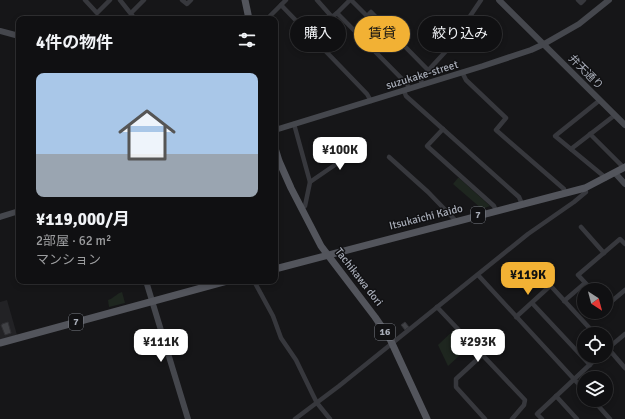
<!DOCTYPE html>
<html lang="ja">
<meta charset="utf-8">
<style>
:root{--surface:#101012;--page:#1e1e20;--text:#f1f3f6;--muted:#9c9d9f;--line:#303032;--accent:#f2b134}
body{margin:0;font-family:Signika,"Noto Sans JP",sans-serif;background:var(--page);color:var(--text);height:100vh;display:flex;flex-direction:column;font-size:15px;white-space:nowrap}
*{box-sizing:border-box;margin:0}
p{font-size:13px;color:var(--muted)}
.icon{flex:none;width:22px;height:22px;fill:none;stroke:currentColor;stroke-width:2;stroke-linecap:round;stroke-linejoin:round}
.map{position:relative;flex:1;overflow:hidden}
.panel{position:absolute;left:16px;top:16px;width:262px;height:268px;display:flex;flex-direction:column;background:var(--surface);border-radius:8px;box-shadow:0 2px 6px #0003,0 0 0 1px var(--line)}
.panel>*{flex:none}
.guide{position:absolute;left:290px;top:16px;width:275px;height:36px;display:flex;gap:8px}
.needle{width:26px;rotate:144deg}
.controls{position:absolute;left:577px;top:283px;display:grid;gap:8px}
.controls a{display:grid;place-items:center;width:36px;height:36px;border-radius:50%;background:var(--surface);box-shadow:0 2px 6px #0003,0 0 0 1px var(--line);font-size:20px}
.price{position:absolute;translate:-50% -34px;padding:0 9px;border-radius:8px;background:#fff;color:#222;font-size:13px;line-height:26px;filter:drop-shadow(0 1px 2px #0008)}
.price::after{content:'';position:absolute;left:50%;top:24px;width:12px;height:9px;margin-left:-6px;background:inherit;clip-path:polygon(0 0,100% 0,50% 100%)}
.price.selected{background:var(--accent);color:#111}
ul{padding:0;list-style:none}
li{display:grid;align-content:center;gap:8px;height:212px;padding:0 20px}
li span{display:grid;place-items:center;height:124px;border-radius:8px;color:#555}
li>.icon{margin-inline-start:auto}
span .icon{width:72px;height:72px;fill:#fffc;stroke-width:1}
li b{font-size:17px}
h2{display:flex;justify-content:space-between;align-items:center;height:48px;padding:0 20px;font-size:17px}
.chip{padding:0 14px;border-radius:18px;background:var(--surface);box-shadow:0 2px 6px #0003,0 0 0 1px var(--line);font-size:14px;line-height:36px}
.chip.selected{background:var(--accent);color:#111}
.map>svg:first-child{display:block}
</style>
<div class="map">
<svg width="625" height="419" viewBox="0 0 625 419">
<rect width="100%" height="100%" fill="#161618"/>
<!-- built -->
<polygon fill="#222225" points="7,300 17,335 0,340 0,302"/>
<!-- green -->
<g fill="#1e261f">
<polygon points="458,178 459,178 490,206 482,209 453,184"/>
<path d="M 122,292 L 125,303 L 109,307 L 108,300 C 114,298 116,294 122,292 Z"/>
<polygon points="455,329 470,346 448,366 438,345"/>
</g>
<!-- building -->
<g fill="#404145" stroke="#303034">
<polygon points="8,322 11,333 5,335 1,325 2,325 2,324"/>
<polygon points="405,322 409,327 405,330 401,325"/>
</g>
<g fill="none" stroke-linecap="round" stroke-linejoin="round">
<!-- street -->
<g stroke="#37383d" stroke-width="4.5">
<polyline points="85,0 97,13 110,0"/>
<polyline points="120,0 135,19"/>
<polyline points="182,0 187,4 191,0"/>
<polyline points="317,0 332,17 337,13 407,84 409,89"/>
<polyline points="351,0 367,16 371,12 428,70"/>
<polyline points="578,0 581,3 584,0"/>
<polyline points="281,5 367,94 371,101"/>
<polyline points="131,13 144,0"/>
<polyline points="337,13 350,0"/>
<polyline points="267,19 286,0"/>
<polyline points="462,72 466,80 506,118 496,130 564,189 565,193"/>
<polyline points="422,84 421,81 423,76 447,50 481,0"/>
<polyline points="404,91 406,96 519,197 522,204"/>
<polyline points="600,100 555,136 606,178"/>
<polyline points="294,124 310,182 305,206 301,209"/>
<polyline points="443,129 427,146 494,206 496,211"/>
<polyline points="590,134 624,168"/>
<polyline points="571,149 615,115"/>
<polyline points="389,157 428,192 456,221"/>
<polyline points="310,182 361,147"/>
<polyline points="581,227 604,253"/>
<polyline points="537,271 595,334"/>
<polyline points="478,275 584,390"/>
<polyline points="254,281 273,316 281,338 296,360 312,393 317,403 330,419"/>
<polyline points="592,290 578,275 620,239 625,244"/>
<polyline points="564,301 585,283"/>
<polyline points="532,303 590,365"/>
<polyline points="606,306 625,290"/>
<polyline points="437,307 525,400 524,405 512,419"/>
<polyline points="516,317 550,286"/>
<polyline points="606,346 625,368"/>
<polyline points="607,349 625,334"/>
<polyline points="482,355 456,379 456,387 485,419"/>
<polyline points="556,396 577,419"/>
<polyline points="593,400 610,419"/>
<polyline points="295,419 339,386 528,234 574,202 586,192 585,188"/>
<polyline points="542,419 537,414 599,356"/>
</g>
<!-- secondary -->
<g stroke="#45474d" stroke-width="6">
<polyline points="499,0 625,125"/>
<polyline points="0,31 19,36"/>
<polyline points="275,130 483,66 531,50 544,44 579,24 609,0"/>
<polyline points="615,173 625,184"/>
<polyline points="0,217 19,211"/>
<polyline points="146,281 188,419"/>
</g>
<!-- primary -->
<g stroke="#53555c" stroke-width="7">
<polyline points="245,0 249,19"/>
<polyline points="275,148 279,161 291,188 321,246 375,317 390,339 427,419"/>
<polyline points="275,269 585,188 625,167"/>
<polyline points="0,343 227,281"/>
</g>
</g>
<g text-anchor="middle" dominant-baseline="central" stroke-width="3" stroke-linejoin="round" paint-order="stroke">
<!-- shield labels -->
<g fill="#111113" stroke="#7b7e86" stroke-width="1">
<rect x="471" y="207" width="14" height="16" rx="3"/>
<rect x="69" y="314" width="14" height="16" rx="3"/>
<rect x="375" y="324" width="20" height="16" rx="3"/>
</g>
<g font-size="10" font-weight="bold" fill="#a8adb8">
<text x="478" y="215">7</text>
<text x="76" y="322">7</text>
<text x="385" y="332">16</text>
</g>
<!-- street labels -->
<g font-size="11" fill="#a8adb8" stroke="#111113">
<text transform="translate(586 72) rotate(45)">弁天通り</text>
<text transform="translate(422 75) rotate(-17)">suzukake-street</text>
<text transform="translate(426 217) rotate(-14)">Itsukaichi Kaido</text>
<text transform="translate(359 277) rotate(52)">Tachikawa dori</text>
</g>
</g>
</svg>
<div class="controls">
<a><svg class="needle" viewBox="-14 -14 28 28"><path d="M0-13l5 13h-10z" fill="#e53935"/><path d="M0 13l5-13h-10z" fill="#9c9d9f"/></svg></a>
<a><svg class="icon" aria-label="locate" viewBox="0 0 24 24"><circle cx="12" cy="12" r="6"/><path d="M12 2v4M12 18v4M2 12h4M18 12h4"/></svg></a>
<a><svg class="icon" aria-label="layers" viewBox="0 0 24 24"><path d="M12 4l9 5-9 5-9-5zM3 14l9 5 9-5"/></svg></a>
</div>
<b class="price" style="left:340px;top:171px">¥100K</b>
<b class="price selected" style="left:528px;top:296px">¥119K</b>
<b class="price" style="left:161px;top:363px">¥111K</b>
<b class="price" style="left:478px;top:363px">¥293K</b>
<div class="guide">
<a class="chip">購入</a>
<a class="chip selected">賃貸</a>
<a class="chip">絞り込み</a>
</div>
<section class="panel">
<h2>4件の物件<svg class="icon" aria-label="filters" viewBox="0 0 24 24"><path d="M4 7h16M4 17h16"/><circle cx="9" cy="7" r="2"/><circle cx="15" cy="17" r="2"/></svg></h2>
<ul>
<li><span style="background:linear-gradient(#a9c7e8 65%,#9aa5b1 0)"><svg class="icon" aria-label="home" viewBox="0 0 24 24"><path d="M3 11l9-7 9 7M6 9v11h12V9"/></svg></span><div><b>¥119,000/月</b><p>2部屋 · 62 m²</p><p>マンション</p></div></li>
</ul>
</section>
</div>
